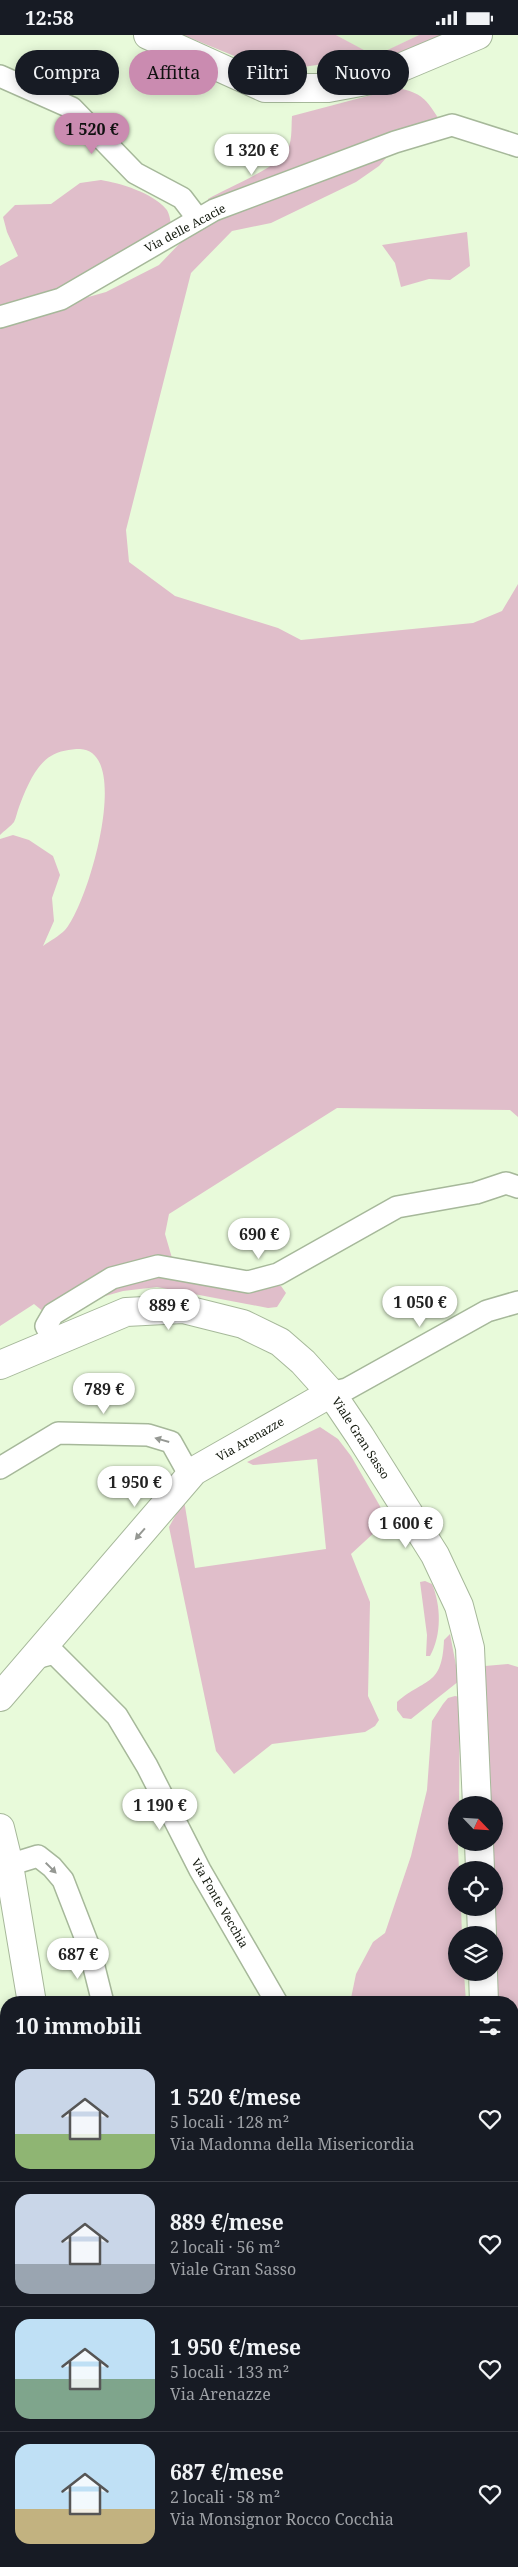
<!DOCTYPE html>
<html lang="it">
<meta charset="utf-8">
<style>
:root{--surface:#171b24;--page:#20242c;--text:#f1f3f6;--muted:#9ea1a6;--line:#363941;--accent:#ca8bb0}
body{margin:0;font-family:"Noto Serif",serif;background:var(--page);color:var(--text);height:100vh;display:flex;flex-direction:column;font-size:19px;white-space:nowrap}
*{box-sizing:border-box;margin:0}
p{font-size:16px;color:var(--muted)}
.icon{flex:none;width:28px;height:28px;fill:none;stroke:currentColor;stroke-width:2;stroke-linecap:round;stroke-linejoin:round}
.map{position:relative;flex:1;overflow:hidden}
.details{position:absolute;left:0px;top:1961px;width:519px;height:571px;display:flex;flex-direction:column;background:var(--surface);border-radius:20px 20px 0 0;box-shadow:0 2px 12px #0003}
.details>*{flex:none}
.guide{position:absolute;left:15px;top:15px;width:489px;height:45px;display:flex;gap:10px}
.needle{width:32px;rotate:115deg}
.controls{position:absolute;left:448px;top:1761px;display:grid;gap:10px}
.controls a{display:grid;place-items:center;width:55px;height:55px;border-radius:50%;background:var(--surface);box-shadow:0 2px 12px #0003;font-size:25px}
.price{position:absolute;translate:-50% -42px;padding:0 11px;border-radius:18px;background:#fff;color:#222;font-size:16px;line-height:32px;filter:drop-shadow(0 1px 2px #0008)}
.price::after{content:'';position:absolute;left:50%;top:30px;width:15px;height:11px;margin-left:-8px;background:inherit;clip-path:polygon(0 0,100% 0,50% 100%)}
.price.current{background:var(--accent);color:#111}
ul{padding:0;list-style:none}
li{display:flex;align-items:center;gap:15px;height:125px;padding:0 15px}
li+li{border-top:1px solid var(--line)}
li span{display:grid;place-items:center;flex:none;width:140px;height:100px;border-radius:15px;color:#555}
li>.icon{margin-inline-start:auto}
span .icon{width:60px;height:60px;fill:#fffc;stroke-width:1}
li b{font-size:21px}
h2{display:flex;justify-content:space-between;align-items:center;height:60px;padding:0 15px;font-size:21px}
.pill{padding:0 18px;border-radius:22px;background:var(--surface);box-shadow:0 2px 12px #0003;font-size:18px;line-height:45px}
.pill.current{background:var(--accent);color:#111}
.status{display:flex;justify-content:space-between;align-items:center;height:35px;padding:0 25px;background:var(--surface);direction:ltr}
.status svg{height:14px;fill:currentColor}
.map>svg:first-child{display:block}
</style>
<div class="status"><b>12:58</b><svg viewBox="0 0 49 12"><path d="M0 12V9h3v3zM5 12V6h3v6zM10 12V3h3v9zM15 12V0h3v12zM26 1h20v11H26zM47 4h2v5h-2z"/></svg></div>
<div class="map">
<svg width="518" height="2532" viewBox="0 0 518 2532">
<rect width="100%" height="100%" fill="#e8fada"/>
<!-- built -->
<polygon fill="#d9efc9" points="336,0 419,0 375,22"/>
<!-- green -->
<g fill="#e0beca">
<polygon points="183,0 336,0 375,21 419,0 454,0 386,28 375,22 288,34 249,27"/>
<path d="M 398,53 C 422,58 426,64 439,84 L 394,114 L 379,131 L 356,147 L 271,188 L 232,196 L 191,238 L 126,495 L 129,527 L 175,561 L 278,593 L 301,605 L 473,588 L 502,576 L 518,549 L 518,1082 L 510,1075 L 337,1073 L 169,1179 L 165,1199 L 172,1223 L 281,1251 L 286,1258 L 277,1272 L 268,1273 L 157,1252 L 123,1256 L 45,1278 L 34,1269 L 0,1291 L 0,804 L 13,800 L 29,805 L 53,821 L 60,840 L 52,863 L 54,886 L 43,911 C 50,906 59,901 65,895 C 88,870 133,716 80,714 C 70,714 59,716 51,721 C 35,730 25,756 19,772 C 17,777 16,783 14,787 C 11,791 4,796 0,800 L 0,287 L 106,257 L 159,230 L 206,181 L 208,164 C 226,153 274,134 285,119 C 293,109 291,93 292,81 Z"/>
<path d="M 101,145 C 120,148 153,158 166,174 C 169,177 170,184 171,189 L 73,249 L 0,274 L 0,231 L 18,221 L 7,197 L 3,182 L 15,170 L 51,169 L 80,148 Z"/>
<polygon points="467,197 470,231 450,245 429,244 401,252 395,228 382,210"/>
<polygon points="320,1392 338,1404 351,1421 388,1485 351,1519 370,1567 368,1661 379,1685 375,1691 365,1697 272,1709 234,1739 216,1716 169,1492 184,1465 195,1533 326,1514 317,1424 253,1430 247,1427"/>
<path d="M 425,1546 L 432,1549 C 441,1570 442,1600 430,1621 L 426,1621 L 427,1600 L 420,1547 Z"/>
<path d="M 450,1599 L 459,1646 L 411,1684 L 403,1683 L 397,1675 L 397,1667 C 426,1642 442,1652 444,1605 Z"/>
<polygon points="508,1629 518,1632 518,2361 515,2358 512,2341 512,1968 497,1967 491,1808 494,1808 494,1770 490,1770 485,1631"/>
<polygon points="455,1661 460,1662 459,1770 456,1770 459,1835 456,1835 456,1872 461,1873 462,1900 456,1900 456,1938 464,1938 466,1967 350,1968 356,1939 373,1907 385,1898 411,1821 427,1755 432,1686 443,1669 448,1663"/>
</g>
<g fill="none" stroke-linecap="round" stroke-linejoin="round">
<defs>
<g id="street">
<polyline points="0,41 72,73 135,138 182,163 198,184"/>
<polyline points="0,282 61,264 214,175 395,107 452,90 518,111"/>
<polyline points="54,1307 46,1291 53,1279 112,1243 158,1231 248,1247 278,1239 397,1172 476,1158 506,1148 518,1152"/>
<polyline points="331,1358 347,1354 487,1276 518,1267"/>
<polyline points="0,1433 58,1398 148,1400 171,1407 190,1441"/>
<polyline points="32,1624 54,1618 117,1681 147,1731 200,1835 277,1968"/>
<polyline points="9,1830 38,1821 52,1832 63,1845 89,1912 103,1968"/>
<polyline points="256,2532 264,2526"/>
</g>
<g id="secondary">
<polyline points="148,0 265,53 328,53 371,45 478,0"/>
<polyline points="0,1330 126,1277 183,1274 243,1289 280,1307 303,1327 331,1358 360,1401 435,1520 459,1571 470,1613 477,1770"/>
<polyline points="0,1662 194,1436 331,1358"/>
<polyline points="0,1793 9,1830 32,1968"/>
<polyline points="479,1808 480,1835"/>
<polyline points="481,1872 482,1900"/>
<polyline points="483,1938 484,1968"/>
<polyline points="0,2273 6,2266"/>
<polyline points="505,2526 505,2532"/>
</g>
</defs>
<!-- street casing -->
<use href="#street" stroke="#a6b89a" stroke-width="24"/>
<!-- secondary casing -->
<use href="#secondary" stroke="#a6b89a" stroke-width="30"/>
<!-- street -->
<use href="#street" stroke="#fff" stroke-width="21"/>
<!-- secondary -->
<use href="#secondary" stroke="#fff" stroke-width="28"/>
</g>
<!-- one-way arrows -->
<defs><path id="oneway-solid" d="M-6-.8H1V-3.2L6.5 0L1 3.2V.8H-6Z" transform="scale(1.25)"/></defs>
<g fill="#959893">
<use href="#oneway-solid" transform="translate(162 1405) rotate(-164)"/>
<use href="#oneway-solid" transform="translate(140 1499) rotate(131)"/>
<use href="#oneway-solid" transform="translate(51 1833) rotate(45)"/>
</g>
<g text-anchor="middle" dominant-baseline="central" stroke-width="4" stroke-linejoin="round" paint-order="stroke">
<!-- street labels -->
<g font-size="12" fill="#13190e" stroke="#fff">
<text transform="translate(185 193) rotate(-28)">Via delle Acacie</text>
<text transform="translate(361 1403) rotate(57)">Viale Gran Sasso</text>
<text transform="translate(250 1404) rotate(-30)">Via Arenazze</text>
<text transform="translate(220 1868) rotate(60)">Via Fonte Vecchia</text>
</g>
</g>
</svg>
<div class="controls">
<a><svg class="needle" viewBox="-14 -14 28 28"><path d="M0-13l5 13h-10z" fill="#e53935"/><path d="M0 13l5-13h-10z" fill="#9ea1a6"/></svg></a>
<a><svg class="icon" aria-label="locate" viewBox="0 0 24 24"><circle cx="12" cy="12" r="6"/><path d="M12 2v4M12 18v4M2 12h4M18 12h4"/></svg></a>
<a><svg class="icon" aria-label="layers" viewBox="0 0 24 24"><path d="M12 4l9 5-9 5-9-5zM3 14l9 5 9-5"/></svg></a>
</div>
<b class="price current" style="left:92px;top:120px">1 520 €</b>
<b class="price" style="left:252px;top:141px">1 320 €</b>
<b class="price" style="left:259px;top:1225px">690 €</b>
<b class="price" style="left:420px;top:1293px">1 050 €</b>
<b class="price" style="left:169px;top:1296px">889 €</b>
<b class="price" style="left:104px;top:1380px">789 €</b>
<b class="price" style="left:135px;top:1473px">1 950 €</b>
<b class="price" style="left:406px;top:1514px">1 600 €</b>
<b class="price" style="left:160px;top:1796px">1 190 €</b>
<b class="price" style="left:78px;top:1945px">687 €</b>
<div class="guide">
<a class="pill">Compra</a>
<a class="pill current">Affitta</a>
<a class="pill">Filtri</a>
<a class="pill">Nuovo</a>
</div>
<section class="details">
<h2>10 immobili<svg class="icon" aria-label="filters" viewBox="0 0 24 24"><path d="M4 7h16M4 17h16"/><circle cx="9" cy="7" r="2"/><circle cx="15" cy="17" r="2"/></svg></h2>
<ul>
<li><span style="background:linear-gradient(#c9d6e8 65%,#8fb573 0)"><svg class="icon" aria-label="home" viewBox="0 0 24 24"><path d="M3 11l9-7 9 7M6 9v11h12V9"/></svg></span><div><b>1 520 €/mese</b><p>5 locali · 128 m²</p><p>Via Madonna della Misericordia</p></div><svg class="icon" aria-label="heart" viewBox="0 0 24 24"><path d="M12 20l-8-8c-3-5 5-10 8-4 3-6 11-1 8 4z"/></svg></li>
<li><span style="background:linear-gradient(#c9d6e8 70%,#9aa5b1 0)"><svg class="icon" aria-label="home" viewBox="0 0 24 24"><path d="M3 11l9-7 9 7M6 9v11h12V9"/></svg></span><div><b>889 €/mese</b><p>2 locali · 56 m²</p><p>Viale Gran Sasso</p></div><svg class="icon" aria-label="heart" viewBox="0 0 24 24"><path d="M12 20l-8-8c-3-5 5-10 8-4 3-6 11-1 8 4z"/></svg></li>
<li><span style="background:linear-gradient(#bfe0f5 60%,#7fa58c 0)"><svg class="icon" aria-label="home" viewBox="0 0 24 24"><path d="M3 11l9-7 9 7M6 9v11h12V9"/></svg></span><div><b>1 950 €/mese</b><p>5 locali · 133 m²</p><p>Via Arenazze</p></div><svg class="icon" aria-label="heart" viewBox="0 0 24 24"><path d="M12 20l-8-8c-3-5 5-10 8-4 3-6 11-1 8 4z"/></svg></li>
<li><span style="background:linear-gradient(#bfe0f5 65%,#c2b280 0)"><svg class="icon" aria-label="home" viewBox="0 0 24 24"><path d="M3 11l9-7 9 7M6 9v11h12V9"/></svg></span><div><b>687 €/mese</b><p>2 locali · 58 m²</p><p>Via Monsignor Rocco Cocchia</p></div><svg class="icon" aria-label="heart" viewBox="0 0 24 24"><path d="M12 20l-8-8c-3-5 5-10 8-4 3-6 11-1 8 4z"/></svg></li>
</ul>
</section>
</div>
